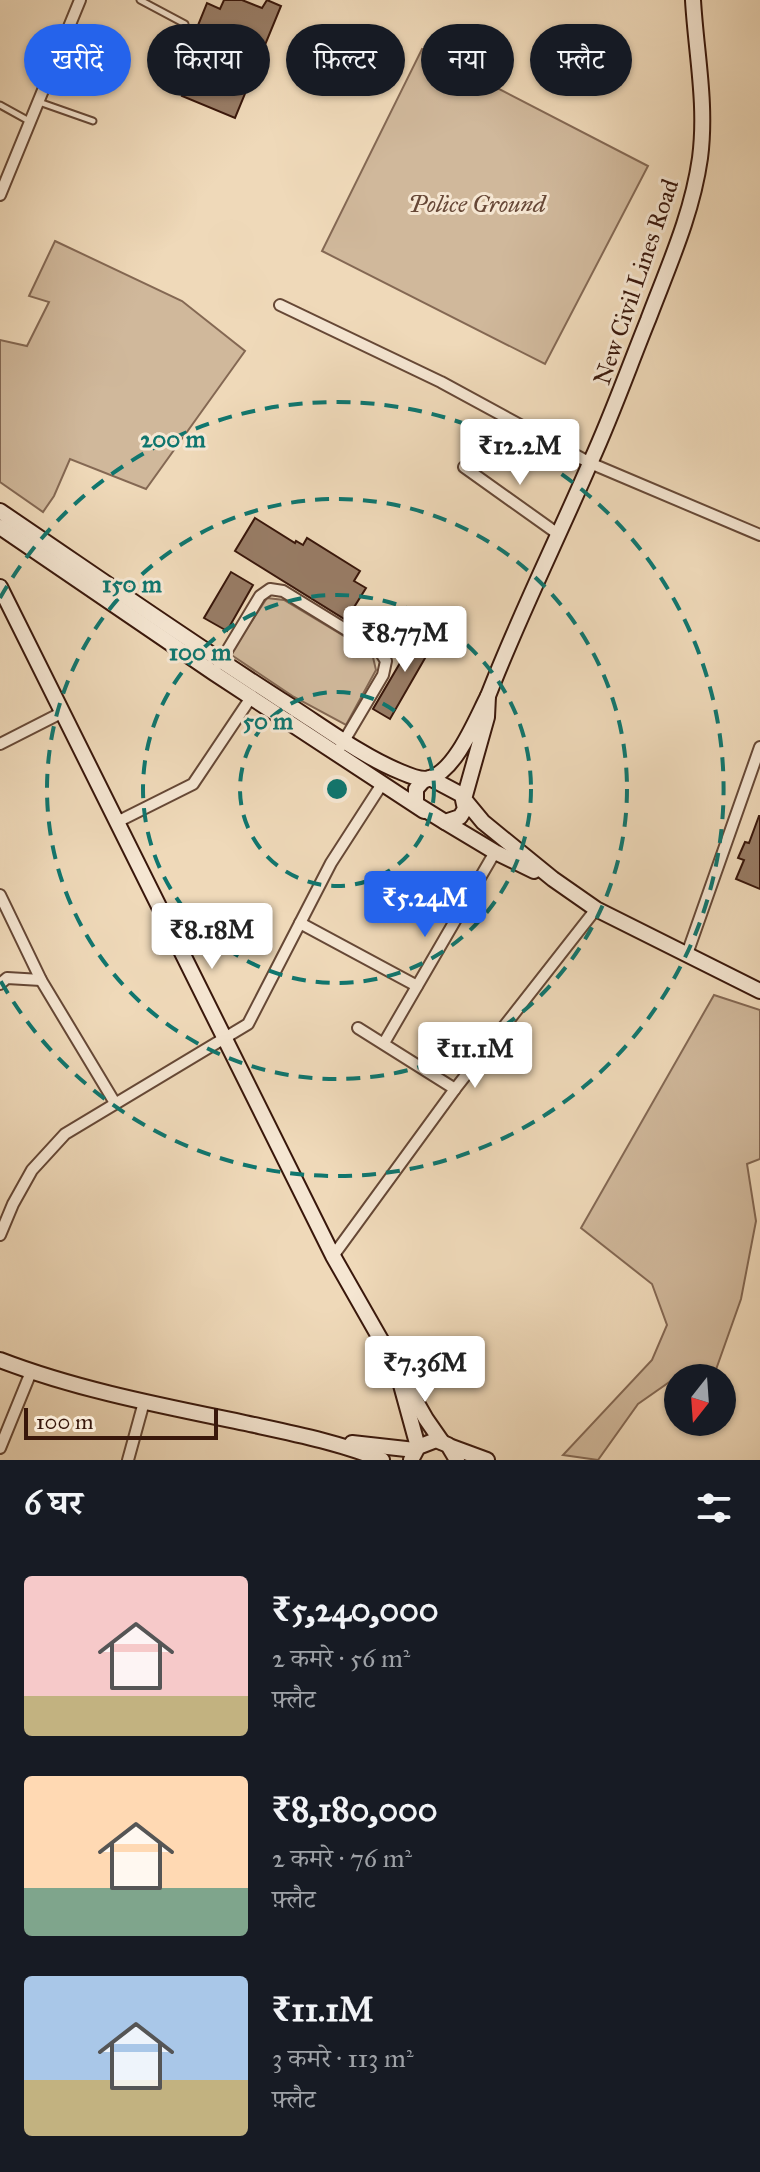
<!DOCTYPE html>
<html lang="hi">
<meta charset="utf-8">
<style>
:root{--surface:#171b24;--page:#242831;--text:#f1f3f6;--muted:#9ea1a6;--accent:#2563eb}
body{margin:0;font-family:"IM FELL Great Primer","Noto Serif Devanagari",serif;background:var(--page);color:var(--text);height:100vh;display:flex;flex-direction:column;font-size:30px;white-space:nowrap}
*{box-sizing:border-box;margin:0}
p{font-size:26px;color:var(--muted)}
.icon{flex:none;width:44px;height:44px;fill:none;stroke:currentColor;stroke-width:2;stroke-linecap:round;stroke-linejoin:round}
.map{position:relative;height:1460px;overflow:hidden}
.panel{display:flex;flex-direction:column;background:var(--surface);flex:1}
.panel>*{flex:none}
.guide{position:absolute;left:24px;top:24px;width:712px;height:72px;display:flex;gap:16px}
.needle{width:52px;rotate:197deg}
.buttons{position:absolute;left:664px;top:1364px;display:grid;gap:16px}
.buttons a{display:grid;place-items:center;width:72px;height:72px;border-radius:50%;background:var(--surface);box-shadow:0 2px 6px #0004;font-size:40px}
.scale{position:absolute;left:24px;bottom:20px;width:194px;box-sizing:border-box;padding-left:8px;border:4px solid #39170b;border-top:0;font-size:22px;line-height:28px;white-space:nowrap;color:#39170b;-webkit-text-stroke:6px #f5e6d2;paint-order:stroke}
.price{position:absolute;translate:-50% -68px;padding:0 18px;border-radius:8px;background:#fff;color:#222;font-size:26px;line-height:52px;filter:drop-shadow(0 2px 4px #0008)}
.price::after{content:'';position:absolute;left:50%;top:48px;width:24px;height:18px;margin-left:-12px;background:inherit;clip-path:polygon(0 0,100% 0,50% 100%)}
.price.current{background:var(--accent);color:#fff}
ul{padding:0;list-style:none}
li{display:flex;align-items:center;gap:24px;height:200px;padding:0 24px}
li span{display:grid;place-items:center;flex:none;width:224px;height:160px;border-radius:8px;color:#555}
li>.icon{margin-inline-start:auto}
span .icon{width:96px;height:96px;fill:#fffc;stroke-width:1}
li b{font-size:34px}
h2{display:flex;justify-content:space-between;align-items:center;height:96px;padding:0 24px;font-size:34px}
.chip{padding:0 28px;border-radius:36px;background:var(--surface);box-shadow:0 2px 6px #0004;font-size:28px;line-height:72px}
.chip.current{background:var(--accent);color:#fff}
.map>svg:first-child{display:block}
</style>
<div class="map">
<svg width="760" height="1460" viewBox="0 0 760 1460">
<rect width="100%" height="100%" fill="#efd9b9"/>
<filter id="stains"><feTurbulence type="fractalNoise" baseFrequency=".0025" numOctaves="4"/><feColorMatrix values="0 0 0 0 .2 0 0 0 0 .09 0 0 0 0 .02 0 0 0 .5 -.17"/></filter>
<radialGradient id="worn" r=".72"><stop offset=".6" stop-color="#630" stop-opacity="0"/><stop offset="1" stop-color="#630" stop-opacity=".3"/></radialGradient>
<!-- green -->
<g fill="#d0b89b" stroke="#846853" stroke-width="2">
<polygon points="422,49 648,166 545,364 322,251"/>
<polygon points="55,241 182,301 245,351 146,489 70,459 54,496 43,512 0,482 0,340 27,346 49,302 29,296"/>
<polygon points="267,598 284,600 372,653 376,670 346,725 294,697 230,654"/>
<polygon points="714,995 760,1010 760,1159 747,1164 756,1221 741,1299 713,1378 678,1376 638,1404 598,1460 563,1455 652,1360 667,1325 652,1284 581,1228"/>
</g>
<!-- building -->
<g fill="#987c65" stroke="#39170b" stroke-width="2">
<polygon points="224,0 242,0 262,8 267,0 281,6 235,118 182,96 186,87 175,82 207,3 220,9"/>
<polygon points="255,518 295,543 296,541 303,545 307,538 360,571 354,581 366,588 346,620 235,551"/>
<polygon points="231,572 253,585 227,631 204,618"/>
<polygon points="420,629 436,639 390,719 373,709"/>
<polygon points="759,816 760,816 760,889 736,879 744,860 738,858 745,842 749,843"/>
</g>
<g fill="none" stroke-linecap="round" stroke-linejoin="round">
<defs>
<g id="lane">
<polyline points="140,0 185,24"/>
<polyline points="39,102 93,121"/>
<polyline points="0,105 29,121"/>
</g>
<g id="street">
<polyline points="0,195 80,0"/>
<polyline points="280,305 441,382 590,463 760,535"/>
<polyline points="464,467 558,534"/>
<polyline points="219,664 260,596 270,589 283,591 379,650 386,661 383,675 341,746"/>
<polyline points="0,744 63,712"/>
<polyline points="117,822 193,784 252,696"/>
<polyline points="0,895 41,980 115,1103"/>
<polyline points="300,923 417,986"/>
<polyline points="687,954 760,747"/>
<polyline points="0,984 7,978 41,980"/>
<polyline points="358,1028 455,1089"/>
<polyline points="384,1043 495,852"/>
<polyline points="0,1235 13,1204 32,1170 65,1134 248,1024 331,863 382,784"/>
<polyline points="333,1256 455,1089 596,909"/>
<polyline points="0,1448 31,1372"/>
<polyline points="128,1460 144,1402"/>
</g>
<g id="secondary">
<path d="M 0,511 C 93,574 186,639 281,700 C 318,723 361,756 401,772 C 408,775 422,781 430,778 C 456,770 476,719 488,696 L 487,717 L 464,799 L 483,822 L 553,879 L 596,909 L 760,991"/>
<polyline points="0,527 214,673 424,811"/>
<polyline points="0,587 333,1256 426,1419 442,1442"/>
<path d="M 488,696 C 519,616 557,540 591,461 C 612,415 629,367 648,320 C 668,267 692,215 700,158 C 707,104 696,53 693,0"/>
<polygon points="430,778 462,795 465,809 460,817 445,822 416,804 416,789 423,781"/>
<polyline points="445,822 495,852 534,871"/>
<path d="M 0,1360 C 78,1390 163,1406 245,1423 C 291,1433 338,1442 382,1460"/>
<polyline points="401,1385 418,1447"/>
<polyline points="352,1443 415,1450"/>
<polyline points="449,1446 487,1460"/>
<polyline points="411,1460 418,1447 436,1440 448,1445 457,1460"/>
</g>
</defs>
<!-- lane casing -->
<use href="#lane" stroke="#664836" stroke-width="9"/>
<!-- street casing -->
<use href="#street" stroke="#664836" stroke-width="14"/>
<!-- secondary casing -->
<use href="#secondary" stroke="#39170b" stroke-width="18"/>
<!-- lane -->
<use href="#lane" stroke="#f5e6d2" stroke-width="5"/>
<!-- street -->
<use href="#street" stroke="#f5e6d2" stroke-width="10"/>
<!-- secondary -->
<use href="#secondary" stroke="#f5e6d2" stroke-width="14"/>
</g>
<!-- distance rings -->
<g fill="none" stroke="#0f766e" stroke-width="4" stroke-dasharray="14 10">
<circle cx="337" cy="789" r="97"/>
<circle cx="337" cy="789" r="194"/>
<circle cx="337" cy="789" r="290"/>
<path d="M0 598A387 387 0 1 1 0 980"/>
</g>
<g text-anchor="middle" dominant-baseline="central" stroke-width="6" stroke-linejoin="round" paint-order="stroke">
<!-- park labels -->
<g font-size="24" font-style="italic" fill="#664736" stroke="#f5e6d2">
<text x="477" y="204">Police Ground</text>
</g>
<!-- street labels -->
<g font-size="24" fill="#39170b" stroke="#f5e6d2">
<text transform="translate(636 282) rotate(-71)">New Civil Lines Road</text>
</g>
</g>
<circle cx="337" cy="789" r="12" fill="#0f766e" stroke="#f5e6d2" stroke-width="4"/>
<g font-size="24" text-anchor="middle" font-weight="bold" fill="#0f766e" stroke="#f5e6d2" stroke-width="6" stroke-linejoin="round" paint-order="stroke">
<text x="173" y="447">200 m</text>
<text x="132" y="592">150 m</text>
<text x="200" y="660">100 m</text>
<text x="268" y="729">50 m</text>
</g>
<rect width="100%" height="100%" filter="url(#stains)"/>
<rect width="100%" height="100%" fill="url(#worn)"/>
</svg>
<div class="buttons">
<a><svg class="needle" viewBox="-14 -14 28 28"><path d="M0-13l5 13h-10z" fill="#e53935"/><path d="M0 13l5-13h-10z" fill="#9ea1a6"/></svg></a>
</div>
<div class="scale">100 m</div>
<b class="price" style="left:520px;top:487px">₹12.2M</b>
<b class="price" style="left:405px;top:674px">₹8.77M</b>
<b class="price current" style="left:425px;top:939px">₹5.24M</b>
<b class="price" style="left:212px;top:971px">₹8.18M</b>
<b class="price" style="left:475px;top:1090px">₹11.1M</b>
<b class="price" style="left:425px;top:1404px">₹7.36M</b>
<div class="guide">
<a class="chip current">खरीदें</a>
<a class="chip">किराया</a>
<a class="chip">फ़िल्टर</a>
<a class="chip">नया</a>
<a class="chip">फ़्लैट</a>
</div>
</div>
<section class="panel">
<h2>6 घर<svg class="icon" aria-label="filters" viewBox="0 0 24 24"><path d="M4 7h16M4 17h16"/><circle cx="9" cy="7" r="2"/><circle cx="15" cy="17" r="2"/></svg></h2>
<ul>
<li><span style="background:linear-gradient(#f6c9c9 75%,#c2b280 0)"><svg class="icon" aria-label="home" viewBox="0 0 24 24"><path d="M3 11l9-7 9 7M6 9v11h12V9"/></svg></span><div><b>₹5,240,000</b><p>2 कमरे · 56 m²</p><p>फ़्लैट</p></div></li>
<li><span style="background:linear-gradient(#ffd9b3 70%,#7fa58c 0)"><svg class="icon" aria-label="home" viewBox="0 0 24 24"><path d="M3 11l9-7 9 7M6 9v11h12V9"/></svg></span><div><b>₹8,180,000</b><p>2 कमरे · 76 m²</p><p>फ़्लैट</p></div></li>
<li><span style="background:linear-gradient(#a9c7e8 65%,#c2b280 0)"><svg class="icon" aria-label="home" viewBox="0 0 24 24"><path d="M3 11l9-7 9 7M6 9v11h12V9"/></svg></span><div><b>₹11.1M</b><p>3 कमरे · 113 m²</p><p>फ़्लैट</p></div></li>
</ul>
</section>
